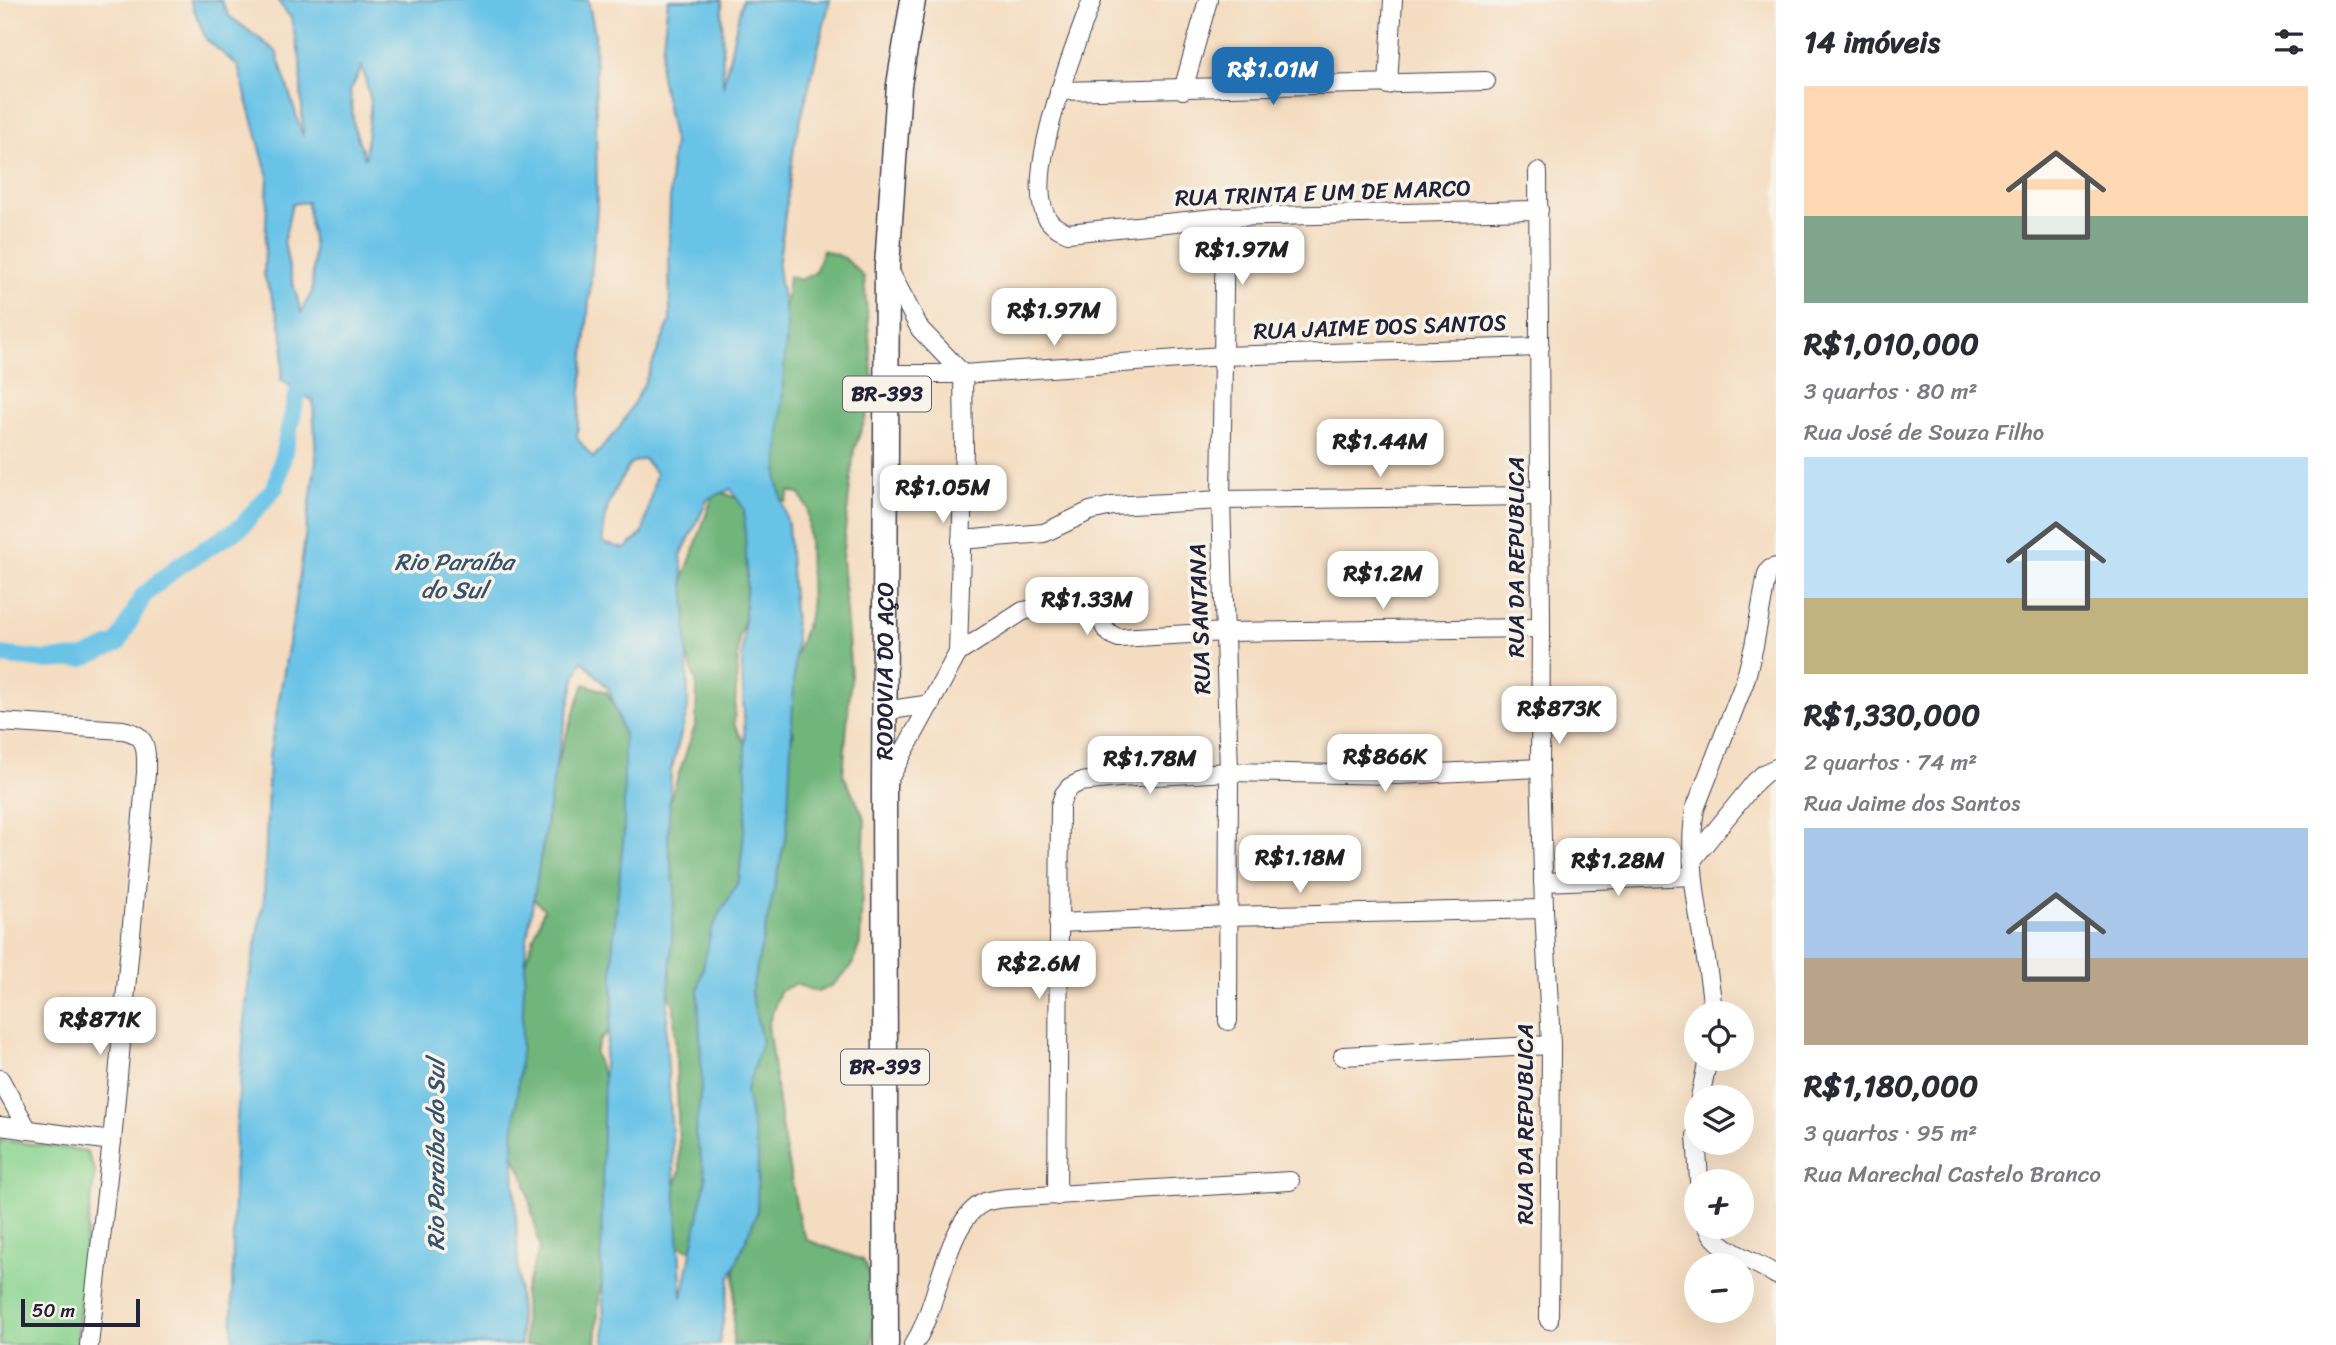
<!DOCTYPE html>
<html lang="pt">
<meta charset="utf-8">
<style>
:root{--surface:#fff;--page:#f2f2f3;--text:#2b2b33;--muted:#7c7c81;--accent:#1f6fb2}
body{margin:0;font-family:Sriracha,sans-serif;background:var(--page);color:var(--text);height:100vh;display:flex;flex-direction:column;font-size:26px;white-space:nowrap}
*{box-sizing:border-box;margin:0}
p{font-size:23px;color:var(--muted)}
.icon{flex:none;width:38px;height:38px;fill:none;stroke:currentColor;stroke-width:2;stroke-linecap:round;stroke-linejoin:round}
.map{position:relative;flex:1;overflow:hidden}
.details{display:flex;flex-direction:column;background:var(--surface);width:560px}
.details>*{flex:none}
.buttons{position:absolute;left:1684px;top:1001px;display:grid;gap:14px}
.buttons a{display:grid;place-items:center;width:70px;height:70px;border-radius:50%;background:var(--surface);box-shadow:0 7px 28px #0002;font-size:35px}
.scale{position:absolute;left:21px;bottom:18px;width:119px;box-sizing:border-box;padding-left:7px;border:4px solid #22223b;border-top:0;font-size:19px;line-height:24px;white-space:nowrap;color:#22223b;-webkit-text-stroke:5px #f7f3e8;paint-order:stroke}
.price{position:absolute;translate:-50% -60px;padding:0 16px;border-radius:14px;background:#fff;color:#222;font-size:23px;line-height:46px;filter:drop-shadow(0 2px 4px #0008)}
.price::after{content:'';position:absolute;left:50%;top:42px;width:21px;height:16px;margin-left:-10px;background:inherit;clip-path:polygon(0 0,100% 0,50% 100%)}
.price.active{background:var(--accent);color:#fff}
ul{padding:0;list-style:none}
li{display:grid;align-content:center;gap:14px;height:371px;padding:0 28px}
li span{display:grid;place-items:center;height:217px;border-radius:0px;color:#555}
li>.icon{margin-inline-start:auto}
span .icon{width:126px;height:126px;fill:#fffc;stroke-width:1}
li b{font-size:30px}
h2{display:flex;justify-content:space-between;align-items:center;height:84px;padding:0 28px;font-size:30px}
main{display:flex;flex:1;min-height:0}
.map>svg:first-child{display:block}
</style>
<main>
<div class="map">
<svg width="1776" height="1345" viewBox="0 0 1776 1345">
<rect width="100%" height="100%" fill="#f7f3e8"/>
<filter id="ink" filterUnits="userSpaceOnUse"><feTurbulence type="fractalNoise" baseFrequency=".0143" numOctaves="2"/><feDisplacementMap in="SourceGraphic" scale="14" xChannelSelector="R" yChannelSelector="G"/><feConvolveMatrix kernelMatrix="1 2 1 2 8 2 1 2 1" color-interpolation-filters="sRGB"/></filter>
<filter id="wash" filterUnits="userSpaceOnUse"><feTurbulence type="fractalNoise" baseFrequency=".00686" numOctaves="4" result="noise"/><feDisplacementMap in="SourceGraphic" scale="28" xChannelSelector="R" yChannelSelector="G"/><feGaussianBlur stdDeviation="1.57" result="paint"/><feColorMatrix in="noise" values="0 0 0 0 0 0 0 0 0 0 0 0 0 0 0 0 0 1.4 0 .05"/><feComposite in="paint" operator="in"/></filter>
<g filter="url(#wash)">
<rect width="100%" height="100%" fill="#f4dcc0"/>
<!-- green -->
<polygon fill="#8ad38f" stroke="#567a65" stroke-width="2" points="0,1140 86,1151 95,1171 83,1261 77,1345 0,1345"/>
<!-- forest -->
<polygon fill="#6fb57a" stroke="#486c5a" stroke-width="2" points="823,250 845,258 864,277 874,394 854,450 842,559 851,676 843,774 865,819 860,943 852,966 833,985 818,992 795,984 780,991 768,1025 782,1131 800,1225 807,1240 863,1260 878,1290 872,1345 733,1345 735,1266 668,1242 660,1227 680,1171 674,1005 667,990 640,993 599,1042 595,1053 620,1125 619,1238 599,1294 596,1345 525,1345 524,1293 540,1248 525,1180 511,1150 520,977 544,909 525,890 545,797 584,684 607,692 643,768 662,824 696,723 697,685 679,629 679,591 715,490 748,502 766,558 739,637 734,724 742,739 760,758 787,754 794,732 783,728 784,690 811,611 808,510 801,495 790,491 786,502 763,494 789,276 800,280 815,273"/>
<!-- water -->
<path fill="#69c3e7" stroke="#467291" stroke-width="2" fill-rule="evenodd" d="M 190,0 L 221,0 L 229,16 L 276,51 L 303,136 L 300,59 L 291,18 L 277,0 L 588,0 L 595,34 L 597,209 L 577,438 L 593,458 L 620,427 L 644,384 L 670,321 L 669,236 L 671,164 L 674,143 L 660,71 L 668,0 L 722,0 L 723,87 L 742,0 L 830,0 L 794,147 L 778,268 L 787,325 L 777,480 L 788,525 L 796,640 L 787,831 L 751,993 L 762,1042 L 746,1091 L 758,1156 L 757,1213 L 730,1278 L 719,1345 L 605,1345 L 601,1264 L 604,1059 L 613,1008 L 613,942 L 624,832 L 624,736 L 609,689 L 582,660 L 575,678 L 557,759 L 526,944 L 521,1053 L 513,1138 L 521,1345 L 233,1345 L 232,1297 L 235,1144 L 248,984 L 264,900 L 269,757 L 295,608 L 316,460 L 313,401 L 281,380 L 284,344 L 279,319 L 264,275 L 268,177 L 238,66 L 206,39 ZM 362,67 L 371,101 L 365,159 L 354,127 L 350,91 ZM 307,202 L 314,249 L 312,292 L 301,312 L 289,268 L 284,241 L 292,204 ZM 644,459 L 656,473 L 643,533 L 625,549 L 603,543 C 602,508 614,491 631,463 ZM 731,489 L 744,509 L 747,578 L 742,660 L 747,804 L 739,880 L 711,930 L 698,991 L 702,1083 L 695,1134 L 706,1178 L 682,1298 L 666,1037 L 675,889 L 668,844 L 671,771 L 688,708 L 686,606 L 681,555 L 708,499 Z"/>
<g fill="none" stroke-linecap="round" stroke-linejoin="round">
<!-- canal -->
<polyline stroke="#69c3e7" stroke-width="18" points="0,655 44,660 83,658 118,643 143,596 178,566 241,527 276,486 298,391"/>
</g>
</g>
<g filter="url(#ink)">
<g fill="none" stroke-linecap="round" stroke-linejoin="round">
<defs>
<g id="minor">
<path d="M 1092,0 C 1076,44 1022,176 1047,218 C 1051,225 1060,230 1068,233 L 1225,217 L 1539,210"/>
<polyline points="1388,85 1393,0"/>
<polyline points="1183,90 1208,0"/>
<polyline points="1059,91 1486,81"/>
<polyline points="1538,172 1541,628 1540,768 1544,909 1551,1045 1549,1320"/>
<polyline points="1225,217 1221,500 1229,772 1228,1021"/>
<polyline points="888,374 963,374 1222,356 1540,347"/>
<polyline points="961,540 1044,533 1090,511 1112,506 1221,500 1540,496"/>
<path d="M 958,653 L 1023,611 L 1087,598 C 1116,604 1088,627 1119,638 L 1225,632 L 1541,628"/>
<polyline points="884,711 931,704"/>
<path d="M 0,722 L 123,730 C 149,735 146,751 146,773 L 112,1141 L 89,1345"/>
<polyline points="885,786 958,653 964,449 963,374 920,329 889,270"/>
<polyline points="1692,860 1755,782 1765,773 1776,768"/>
<polyline points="1543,882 1693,876"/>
<polyline points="1058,923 1229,916 1544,909"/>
<path d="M 1713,1013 C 1708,945 1684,878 1695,809 L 1745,681 L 1754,646 L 1767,574 L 1770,569 L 1776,567"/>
<polyline points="1343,1056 1551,1045"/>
<polyline points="0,1079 28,1130"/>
<polyline points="1700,1097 1708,1059"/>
<polyline points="0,1126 112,1141"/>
<polyline points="1696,1135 1699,1181"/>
<polyline points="1057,1196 1060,806 1064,794 1070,787 1080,782 1118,778 1229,772 1398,775 1540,768"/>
<path d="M 1708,1227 C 1716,1250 1756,1261 1776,1275"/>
<path d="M 913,1345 C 938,1312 945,1219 985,1202 C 997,1198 1011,1198 1023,1197 L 1290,1181"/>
</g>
<g id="highway">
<path id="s1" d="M 886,1345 L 884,789 L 887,267 L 899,85 L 913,0"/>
</g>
</defs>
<!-- minor casing -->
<use href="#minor" stroke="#423e4f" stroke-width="20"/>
<!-- highway casing -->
<use href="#highway" stroke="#423e4f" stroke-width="27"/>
<!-- minor -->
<use href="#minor" stroke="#fff" stroke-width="18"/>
<!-- highway -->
<use href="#highway" stroke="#fff" stroke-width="24"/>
</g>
</g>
<g text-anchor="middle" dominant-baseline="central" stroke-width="7" stroke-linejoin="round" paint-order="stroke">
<!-- shield labels -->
<g fill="#f7f3e8" stroke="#62616f" stroke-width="2">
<rect x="843" y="376.5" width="88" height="35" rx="5"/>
<rect x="841" y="1049.5" width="88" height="35" rx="5"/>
</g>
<g font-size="21" font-weight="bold" fill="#22223b">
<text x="887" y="394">BR-393</text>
<text x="885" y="1067">BR-393</text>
</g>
<!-- street labels -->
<g font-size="23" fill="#22223b" stroke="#f7f3e8">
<text transform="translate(1323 193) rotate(-2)">RUA TRINTA E UM DE MARCO</text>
<text transform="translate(1380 327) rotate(-2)">RUA JAIME DOS SANTOS</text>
<text transform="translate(1516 557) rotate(-90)">RUA DA REPUBLICA</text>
<text transform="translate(1200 619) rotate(-92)">RUA SANTANA</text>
<text stroke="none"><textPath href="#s1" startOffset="674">RODOVIA DO AÇO</textPath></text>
<text transform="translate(1525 1124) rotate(-90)">RUA DA REPUBLICA</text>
</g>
<!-- water labels -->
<g font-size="24" font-style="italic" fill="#37526f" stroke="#f7f3e8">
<text x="454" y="562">Rio Paraíba<tspan x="454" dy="28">do Sul</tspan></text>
<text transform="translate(436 1155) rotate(-90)">Rio Paraíba do Sul</text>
</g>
</g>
</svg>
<div class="buttons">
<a><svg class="icon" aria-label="locate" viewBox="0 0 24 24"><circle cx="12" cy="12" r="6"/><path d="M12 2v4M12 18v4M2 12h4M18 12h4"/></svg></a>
<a><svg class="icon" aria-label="layers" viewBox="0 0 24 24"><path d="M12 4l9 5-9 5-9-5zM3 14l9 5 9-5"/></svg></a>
<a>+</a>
<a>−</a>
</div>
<div class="scale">50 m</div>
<b class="price active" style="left:1273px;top:107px">R$1.01M</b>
<b class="price" style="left:1242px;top:287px">R$1.97M</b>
<b class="price" style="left:1054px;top:348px">R$1.97M</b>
<b class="price" style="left:1380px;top:479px">R$1.44M</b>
<b class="price" style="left:943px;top:525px">R$1.05M</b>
<b class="price" style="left:1383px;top:611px">R$1.2M</b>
<b class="price" style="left:1087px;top:637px">R$1.33M</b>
<b class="price" style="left:1559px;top:746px">R$873K</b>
<b class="price" style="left:1385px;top:794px">R$866K</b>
<b class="price" style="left:1150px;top:796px">R$1.78M</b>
<b class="price" style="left:1300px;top:895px">R$1.18M</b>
<b class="price" style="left:1618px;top:898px">R$1.28M</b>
<b class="price" style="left:1039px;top:1001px">R$2.6M</b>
<b class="price" style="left:100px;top:1057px">R$871K</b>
</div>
<section class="details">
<h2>14 imóveis<svg class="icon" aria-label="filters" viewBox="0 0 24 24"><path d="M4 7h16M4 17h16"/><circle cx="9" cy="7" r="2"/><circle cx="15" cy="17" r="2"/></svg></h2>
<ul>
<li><span style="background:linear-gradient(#ffd9b3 60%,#7fa58c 0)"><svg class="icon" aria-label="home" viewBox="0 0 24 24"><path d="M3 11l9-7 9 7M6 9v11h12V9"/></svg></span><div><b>R$1,010,000</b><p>3 quartos · 80 m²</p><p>Rua José de Souza Filho</p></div></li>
<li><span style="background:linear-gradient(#bfe0f5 65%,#c2b280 0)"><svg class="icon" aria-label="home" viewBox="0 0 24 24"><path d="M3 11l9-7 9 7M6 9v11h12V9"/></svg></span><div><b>R$1,330,000</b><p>2 quartos · 74 m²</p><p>Rua Jaime dos Santos</p></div></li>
<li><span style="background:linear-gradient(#a9c7e8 60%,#b9a48a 0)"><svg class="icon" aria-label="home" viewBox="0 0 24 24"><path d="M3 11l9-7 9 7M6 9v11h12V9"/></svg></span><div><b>R$1,180,000</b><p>3 quartos · 95 m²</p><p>Rua Marechal Castelo Branco</p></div></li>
</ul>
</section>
</main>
